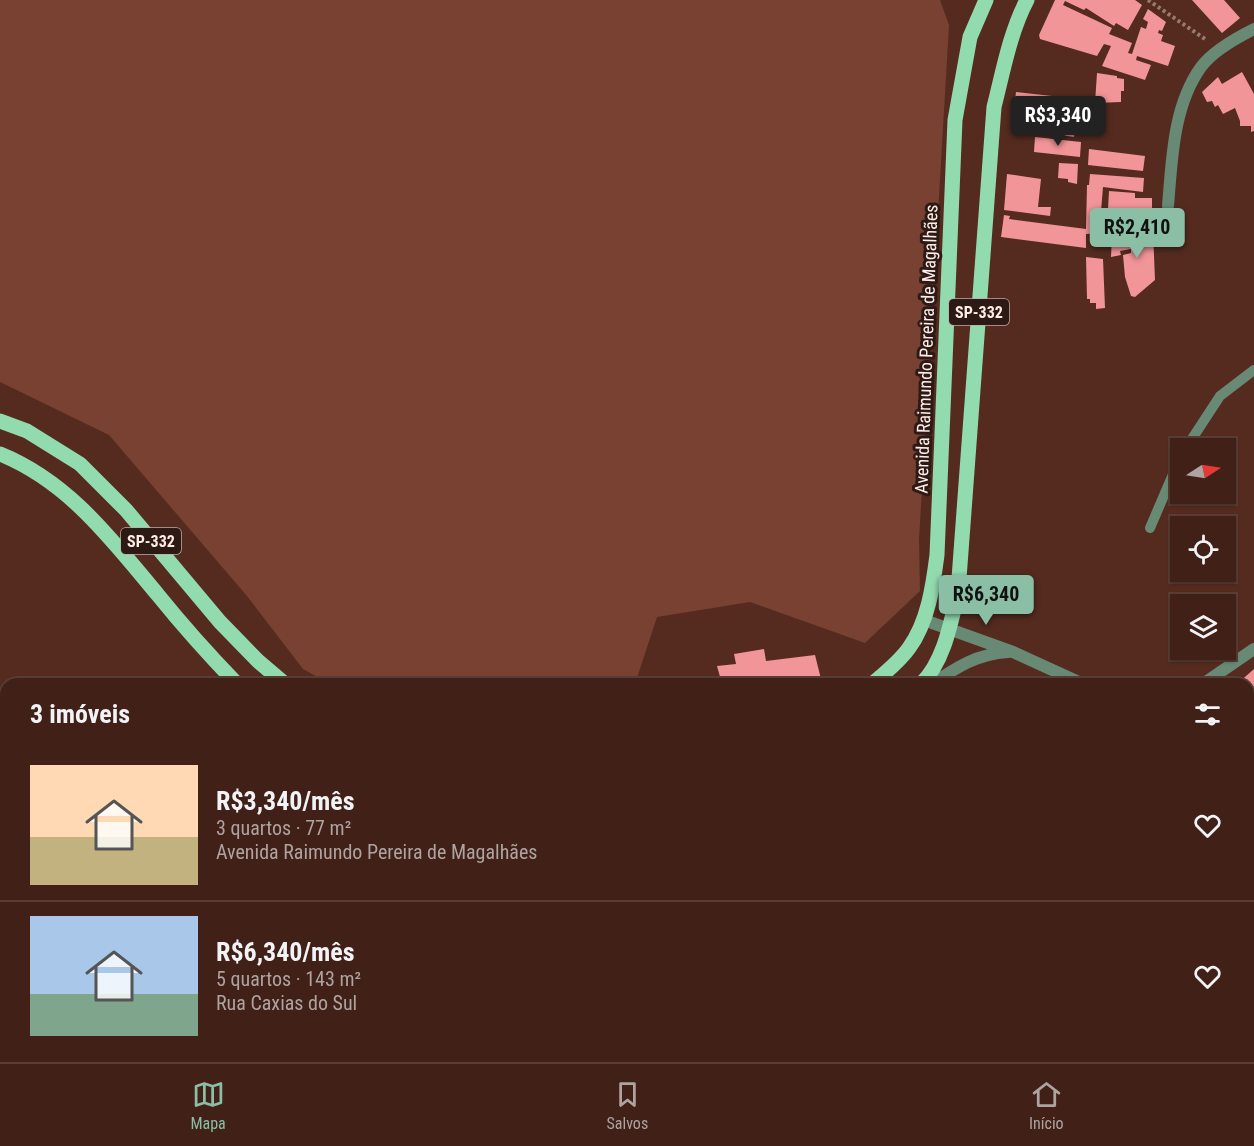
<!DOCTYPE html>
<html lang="pt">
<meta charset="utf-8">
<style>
:root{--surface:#402017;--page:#472820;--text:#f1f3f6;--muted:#aea3a1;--line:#593e36;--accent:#8abfa5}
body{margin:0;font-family:"Roboto Condensed",sans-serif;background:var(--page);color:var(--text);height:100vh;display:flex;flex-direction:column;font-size:22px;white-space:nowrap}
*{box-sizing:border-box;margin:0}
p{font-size:20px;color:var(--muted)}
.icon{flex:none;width:33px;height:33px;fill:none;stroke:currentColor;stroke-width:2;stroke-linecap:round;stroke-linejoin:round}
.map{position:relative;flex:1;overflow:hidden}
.details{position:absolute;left:0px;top:678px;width:1254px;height:384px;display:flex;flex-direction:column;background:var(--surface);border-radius:18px 18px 0 0;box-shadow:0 2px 4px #0004,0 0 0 2px var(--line)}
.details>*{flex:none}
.needle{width:39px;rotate:78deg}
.fabs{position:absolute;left:1170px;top:438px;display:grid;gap:12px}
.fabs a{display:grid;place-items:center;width:66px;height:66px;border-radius:0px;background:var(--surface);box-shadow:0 2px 4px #0004,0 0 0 2px var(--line);font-size:30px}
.price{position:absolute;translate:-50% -51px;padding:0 14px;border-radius:6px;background:var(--accent);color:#111;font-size:20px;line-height:39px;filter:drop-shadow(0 2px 3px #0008)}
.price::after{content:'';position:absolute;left:50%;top:36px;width:18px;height:14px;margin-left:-9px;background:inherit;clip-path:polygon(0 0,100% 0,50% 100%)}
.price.selected{background:#222;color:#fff}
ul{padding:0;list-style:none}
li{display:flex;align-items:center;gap:18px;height:150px;padding:0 30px}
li+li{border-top:2px solid var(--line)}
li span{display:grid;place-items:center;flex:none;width:168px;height:120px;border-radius:0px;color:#555}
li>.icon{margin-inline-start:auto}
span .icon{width:72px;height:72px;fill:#fffc;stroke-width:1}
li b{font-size:26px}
h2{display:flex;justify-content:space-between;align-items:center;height:72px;padding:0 30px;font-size:26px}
.dock{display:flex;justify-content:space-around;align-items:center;height:84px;border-top:2px solid var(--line);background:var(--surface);font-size:16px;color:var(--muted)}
.dock a{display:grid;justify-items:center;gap:3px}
.dock .selected{color:var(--accent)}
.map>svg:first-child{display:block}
</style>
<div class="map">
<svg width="1254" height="1062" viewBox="0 0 1254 1062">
<rect width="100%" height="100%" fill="#552b1f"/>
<!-- green -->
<polygon fill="#784131" points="0,0 940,0 949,25 919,540 920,591 865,643 750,602 657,617 635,684 330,684 303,669 247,596 109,435 0,382"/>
<!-- building -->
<g fill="#f29599">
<polygon points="1055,0 1135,0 1142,5 1128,30 1116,23 1114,26 1086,8 1084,10 1065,1 1063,5 1112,28 1109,34 1132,43 1128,53 1132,54 1141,27 1146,29 1148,22 1143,19 1148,9 1166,22 1162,31 1159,30 1158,33 1163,35 1161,41 1175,46 1168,66 1137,56 1136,60 1151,65 1145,80 1102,66 1111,46 1104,44 1097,56 1040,39 1039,35"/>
<polygon points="1192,0 1224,0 1240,18 1222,33"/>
<polygon points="1242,72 1254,94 1254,131 1251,132 1251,126 1240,126 1240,121 1235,108 1223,114 1218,105 1215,107 1212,101 1207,102 1202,92 1218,77 1222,84"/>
<polygon points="1097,73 1117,76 1117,78 1124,79 1124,91 1121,91 1121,102 1095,103"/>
<polygon points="1016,92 1052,96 1048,132 1012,127"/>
<polygon points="1065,100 1078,101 1074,137 1061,135"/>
<polygon points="1035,137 1081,142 1080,157 1034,152"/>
<polygon points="1089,149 1145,156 1143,171 1088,165"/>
<polygon points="1059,163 1078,164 1077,184 1068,182 1068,179 1058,178"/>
<polygon points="1007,174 1041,179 1038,207 1051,207 1050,216 1004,210"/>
<polygon points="1090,174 1144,178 1143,192 1103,187 1100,223 1103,224 1104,233 1086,234 1086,248 1001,237 1004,215 1010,216 1009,219 1086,229 1087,185 1089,185"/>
<polygon points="1109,191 1135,193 1135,198 1152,198 1152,210 1119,209 1118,217 1138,213 1141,228 1107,234 1104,220 1106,209 1108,209"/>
<polygon points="1153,230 1155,280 1135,297 1131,296 1125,277 1123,255 1131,253 1131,249 1120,251 1121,255 1111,257 1112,236"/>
<polygon points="1086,257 1103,259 1105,308 1096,309 1096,303 1090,303 1090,299 1087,299"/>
<polygon points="764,649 766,661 815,655 821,679 780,684 722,684 717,666 736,664 734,654"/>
<polygon points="1254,669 1254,732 1251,735 1248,731 1248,684 1237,684"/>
<polygon points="1254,764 1254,797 1248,791 1248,769"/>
<polygon points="1254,801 1254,880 1251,883 1248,880 1248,807"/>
</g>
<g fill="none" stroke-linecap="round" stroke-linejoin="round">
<!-- path -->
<g stroke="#9a7b72" stroke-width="4" stroke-dasharray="3 3" stroke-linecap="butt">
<polyline points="1148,0 1205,39"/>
<polyline points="1248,911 1254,915"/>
<polyline points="319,1062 326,1056"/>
</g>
<!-- lane -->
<g stroke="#688a75" stroke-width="10">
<polyline points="1186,448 1220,396 1254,370"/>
<polyline points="1150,528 1180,458"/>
</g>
<!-- street -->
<g stroke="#688a75" stroke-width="12">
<path d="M 1168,206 C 1172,159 1173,106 1201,67 C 1212,52 1238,37 1254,29"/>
<polyline points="924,620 1013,652 1083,684"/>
<path d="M 932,684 C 957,667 977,654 1008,652"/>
<polyline points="1203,684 1254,649"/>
<polyline points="0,890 6,888"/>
<polyline points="583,1056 588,1062"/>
<polyline points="816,1056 824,1062"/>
<polyline points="0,1061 7,1062"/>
<polyline points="837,1062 841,1056"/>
</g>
<!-- primary -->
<g stroke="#92dbaf" stroke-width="15">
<polyline points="0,421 27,431 80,464 126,510 220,622 258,661 285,684"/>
<path d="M 0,454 C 69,482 112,540 158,595 C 183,626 209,655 237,684"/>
<path d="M 872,684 C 885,673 899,662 909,648 C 928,622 933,586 937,555 L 955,120 L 970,37 L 986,0"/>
<path d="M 921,684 C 944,662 951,622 958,592 L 994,107 C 1003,72 1010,32 1027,0"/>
</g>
</g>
<g text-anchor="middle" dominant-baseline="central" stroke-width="6" stroke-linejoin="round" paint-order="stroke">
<!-- shield labels -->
<g fill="#2e1a15" stroke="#bfada8" stroke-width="1.5">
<rect x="949" y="299" width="60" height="26" rx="4.5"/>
<rect x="121" y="528" width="60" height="26" rx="4.5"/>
</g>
<g font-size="16" font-weight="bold" fill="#fdece7">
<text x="979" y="312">SP-332</text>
<text x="151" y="541">SP-332</text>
</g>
<!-- street labels -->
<g font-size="18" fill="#fdece7" stroke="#2e1a15">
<text transform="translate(926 349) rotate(-88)">Avenida Raimundo Pereira de Magalhães</text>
</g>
</g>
</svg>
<div class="fabs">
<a><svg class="needle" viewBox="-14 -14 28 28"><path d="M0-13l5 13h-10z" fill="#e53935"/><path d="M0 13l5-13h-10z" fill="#aea3a1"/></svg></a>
<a><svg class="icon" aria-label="locate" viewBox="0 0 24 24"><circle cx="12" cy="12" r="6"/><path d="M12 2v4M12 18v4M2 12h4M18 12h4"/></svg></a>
<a><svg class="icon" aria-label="layers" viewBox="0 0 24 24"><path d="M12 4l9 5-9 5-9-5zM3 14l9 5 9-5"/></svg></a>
</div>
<b class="price selected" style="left:1058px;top:147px">R$3,340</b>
<b class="price" style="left:1137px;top:259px">R$2,410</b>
<b class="price" style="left:986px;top:626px">R$6,340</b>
<section class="details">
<h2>3 imóveis<svg class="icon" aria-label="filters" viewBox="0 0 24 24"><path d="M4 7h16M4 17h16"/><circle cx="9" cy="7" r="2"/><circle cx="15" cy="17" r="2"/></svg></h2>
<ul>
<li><span style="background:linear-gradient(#ffd9b3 60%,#c2b280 0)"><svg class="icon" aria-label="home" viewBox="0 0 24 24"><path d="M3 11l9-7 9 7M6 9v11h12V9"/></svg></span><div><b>R$3,340/mês</b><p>3 quartos · 77 m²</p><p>Avenida Raimundo Pereira de Magalhães</p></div><svg class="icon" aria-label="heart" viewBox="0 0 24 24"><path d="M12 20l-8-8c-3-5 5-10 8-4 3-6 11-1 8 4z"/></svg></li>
<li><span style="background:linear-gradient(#a9c7e8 65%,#7fa58c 0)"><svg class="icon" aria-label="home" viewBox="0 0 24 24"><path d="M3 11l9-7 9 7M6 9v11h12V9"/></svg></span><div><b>R$6,340/mês</b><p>5 quartos · 143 m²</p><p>Rua Caxias do Sul</p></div><svg class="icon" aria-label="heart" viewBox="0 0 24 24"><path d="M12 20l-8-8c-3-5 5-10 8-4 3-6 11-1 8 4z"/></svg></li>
</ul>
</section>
</div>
<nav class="dock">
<a class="selected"><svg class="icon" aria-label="map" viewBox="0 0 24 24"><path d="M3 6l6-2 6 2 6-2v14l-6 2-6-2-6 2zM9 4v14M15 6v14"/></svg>Mapa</a>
<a><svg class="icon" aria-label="saved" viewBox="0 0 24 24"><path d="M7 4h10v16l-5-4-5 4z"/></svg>Salvos</a>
<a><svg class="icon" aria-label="home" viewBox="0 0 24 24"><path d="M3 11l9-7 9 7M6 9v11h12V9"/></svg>Início</a>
</nav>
